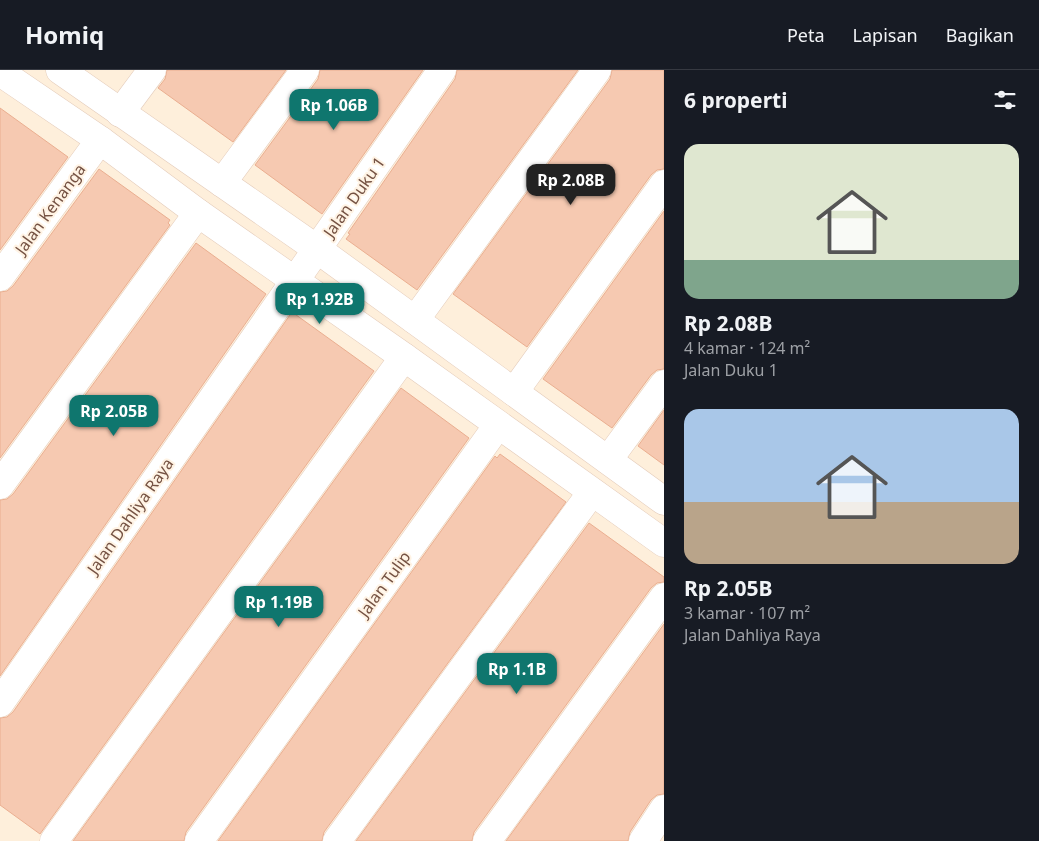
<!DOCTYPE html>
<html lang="id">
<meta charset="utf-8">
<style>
:root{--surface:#171b24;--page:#242831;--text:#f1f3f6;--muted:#9ea1a6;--line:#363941;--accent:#0f766e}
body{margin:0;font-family:"Noto Sans",sans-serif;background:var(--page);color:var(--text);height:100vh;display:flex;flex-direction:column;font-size:19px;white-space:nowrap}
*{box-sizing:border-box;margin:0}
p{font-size:16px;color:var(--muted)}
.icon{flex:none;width:28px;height:28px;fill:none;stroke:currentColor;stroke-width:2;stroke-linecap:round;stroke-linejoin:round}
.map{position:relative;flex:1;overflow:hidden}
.sheet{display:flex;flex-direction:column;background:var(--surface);width:375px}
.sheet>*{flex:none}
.price{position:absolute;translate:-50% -42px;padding:0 11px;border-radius:10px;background:var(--accent);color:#fff;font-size:16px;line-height:32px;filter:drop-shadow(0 1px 2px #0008)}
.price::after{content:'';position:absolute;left:50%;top:30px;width:15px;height:11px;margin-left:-8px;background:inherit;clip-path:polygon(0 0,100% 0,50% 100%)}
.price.active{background:#222;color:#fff}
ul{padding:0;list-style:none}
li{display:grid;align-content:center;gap:10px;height:265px;padding:0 20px}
li span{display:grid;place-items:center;height:155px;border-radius:15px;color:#555}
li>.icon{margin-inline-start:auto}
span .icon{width:90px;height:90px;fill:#fffc;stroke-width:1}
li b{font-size:21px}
h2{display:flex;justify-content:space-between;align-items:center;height:60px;padding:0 20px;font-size:21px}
header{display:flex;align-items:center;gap:30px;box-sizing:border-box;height:70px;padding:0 25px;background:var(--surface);border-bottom:1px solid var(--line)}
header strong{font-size:24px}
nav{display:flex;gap:28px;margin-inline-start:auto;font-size:18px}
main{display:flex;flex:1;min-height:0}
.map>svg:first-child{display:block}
</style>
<header>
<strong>Homiq</strong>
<nav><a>Peta</a><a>Lapisan</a><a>Bagikan</a></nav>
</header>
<main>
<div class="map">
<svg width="664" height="771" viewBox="0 0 664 771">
<rect width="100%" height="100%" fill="#feefdb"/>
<!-- building -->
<g fill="#f6c9b1" stroke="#eaae90">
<polygon points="167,0 286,0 233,72 158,18 165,9"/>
<polygon points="320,0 423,0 322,144 255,95 318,9"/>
<polygon points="457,0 578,0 417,220 346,169 350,164 348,163 455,9"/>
<polygon points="612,0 664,0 664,99 657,100 651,105 527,277 453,224 610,9"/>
<polygon points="0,38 68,87 0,180"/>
<polygon points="99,99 170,150 168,153 170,155 0,388 0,222 7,221 13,216"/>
<polygon points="664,141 664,299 657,300 651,305 612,358 543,309"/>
<polygon points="196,173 266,224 0,606 0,430 7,429 13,424"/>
<polygon points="292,242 374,301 40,764 0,735 0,648 7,647 13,642"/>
<polygon points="401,318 469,368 186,762 184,771 73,771"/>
<polygon points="664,340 664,395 638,376"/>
<polygon points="500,384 566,432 324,762 322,771 218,771 495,386 497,388"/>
<polygon points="589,453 664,507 664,512 657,513 651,518 474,762 472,771 356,771"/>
<polygon points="664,554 664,724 657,725 651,730 630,762 628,771 506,771"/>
</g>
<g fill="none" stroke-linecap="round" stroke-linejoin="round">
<defs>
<g id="minor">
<polyline points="60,0 317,179 664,431"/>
<polyline points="0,2 100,70 198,143 404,287 664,473"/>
<polyline points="120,43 152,0"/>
<polyline points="222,113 305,0"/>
<polyline points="0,207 100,70"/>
<polyline points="415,250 597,0"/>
<polyline points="514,322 664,114"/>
<polyline points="608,390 664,314"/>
<polyline points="0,415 198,143"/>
<polyline points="0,633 442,0"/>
<polyline points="54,771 404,287"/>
<polyline points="199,771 498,355"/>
<polyline points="337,771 592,422"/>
<polyline points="487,771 664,527"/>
<polyline points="643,771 664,739"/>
</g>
</defs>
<!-- minor casing -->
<use href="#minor" stroke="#e4ccbb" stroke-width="29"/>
<!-- minor -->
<use href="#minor" stroke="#fff" stroke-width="28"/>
</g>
<g text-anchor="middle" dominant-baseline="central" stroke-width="4" stroke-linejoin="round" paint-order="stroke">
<!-- street labels -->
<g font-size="16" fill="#755243" stroke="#fff3e4">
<text transform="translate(354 127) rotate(-55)">Jalan Duku 1</text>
<text transform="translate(50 139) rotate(-54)">Jalan Kenanga</text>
<text transform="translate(130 446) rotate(-55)">Jalan Dahliya Raya</text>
<text transform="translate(384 514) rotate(-54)">Jalan Tulip</text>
</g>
</g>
</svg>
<b class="price" style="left:334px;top:61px">Rp 1.06B</b>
<b class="price active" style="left:571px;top:136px">Rp 2.08B</b>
<b class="price" style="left:320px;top:255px">Rp 1.92B</b>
<b class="price" style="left:114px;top:367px">Rp 2.05B</b>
<b class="price" style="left:279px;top:558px">Rp 1.19B</b>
<b class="price" style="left:517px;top:625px">Rp 1.1B</b>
</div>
<section class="sheet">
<h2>6 properti<svg class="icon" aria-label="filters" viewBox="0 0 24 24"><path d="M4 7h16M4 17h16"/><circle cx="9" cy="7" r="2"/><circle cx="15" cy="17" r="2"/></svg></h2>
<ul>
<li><span style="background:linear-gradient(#dfe7d0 75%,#7fa58c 0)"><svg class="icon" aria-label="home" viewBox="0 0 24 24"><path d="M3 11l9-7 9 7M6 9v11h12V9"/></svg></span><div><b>Rp 2.08B</b><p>4 kamar · 124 m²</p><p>Jalan Duku 1</p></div></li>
<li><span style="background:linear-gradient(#a9c7e8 60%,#b9a48a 0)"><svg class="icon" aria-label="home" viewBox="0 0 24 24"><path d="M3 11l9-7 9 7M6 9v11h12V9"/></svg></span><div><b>Rp 2.05B</b><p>3 kamar · 107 m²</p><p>Jalan Dahliya Raya</p></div></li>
</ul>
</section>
</main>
